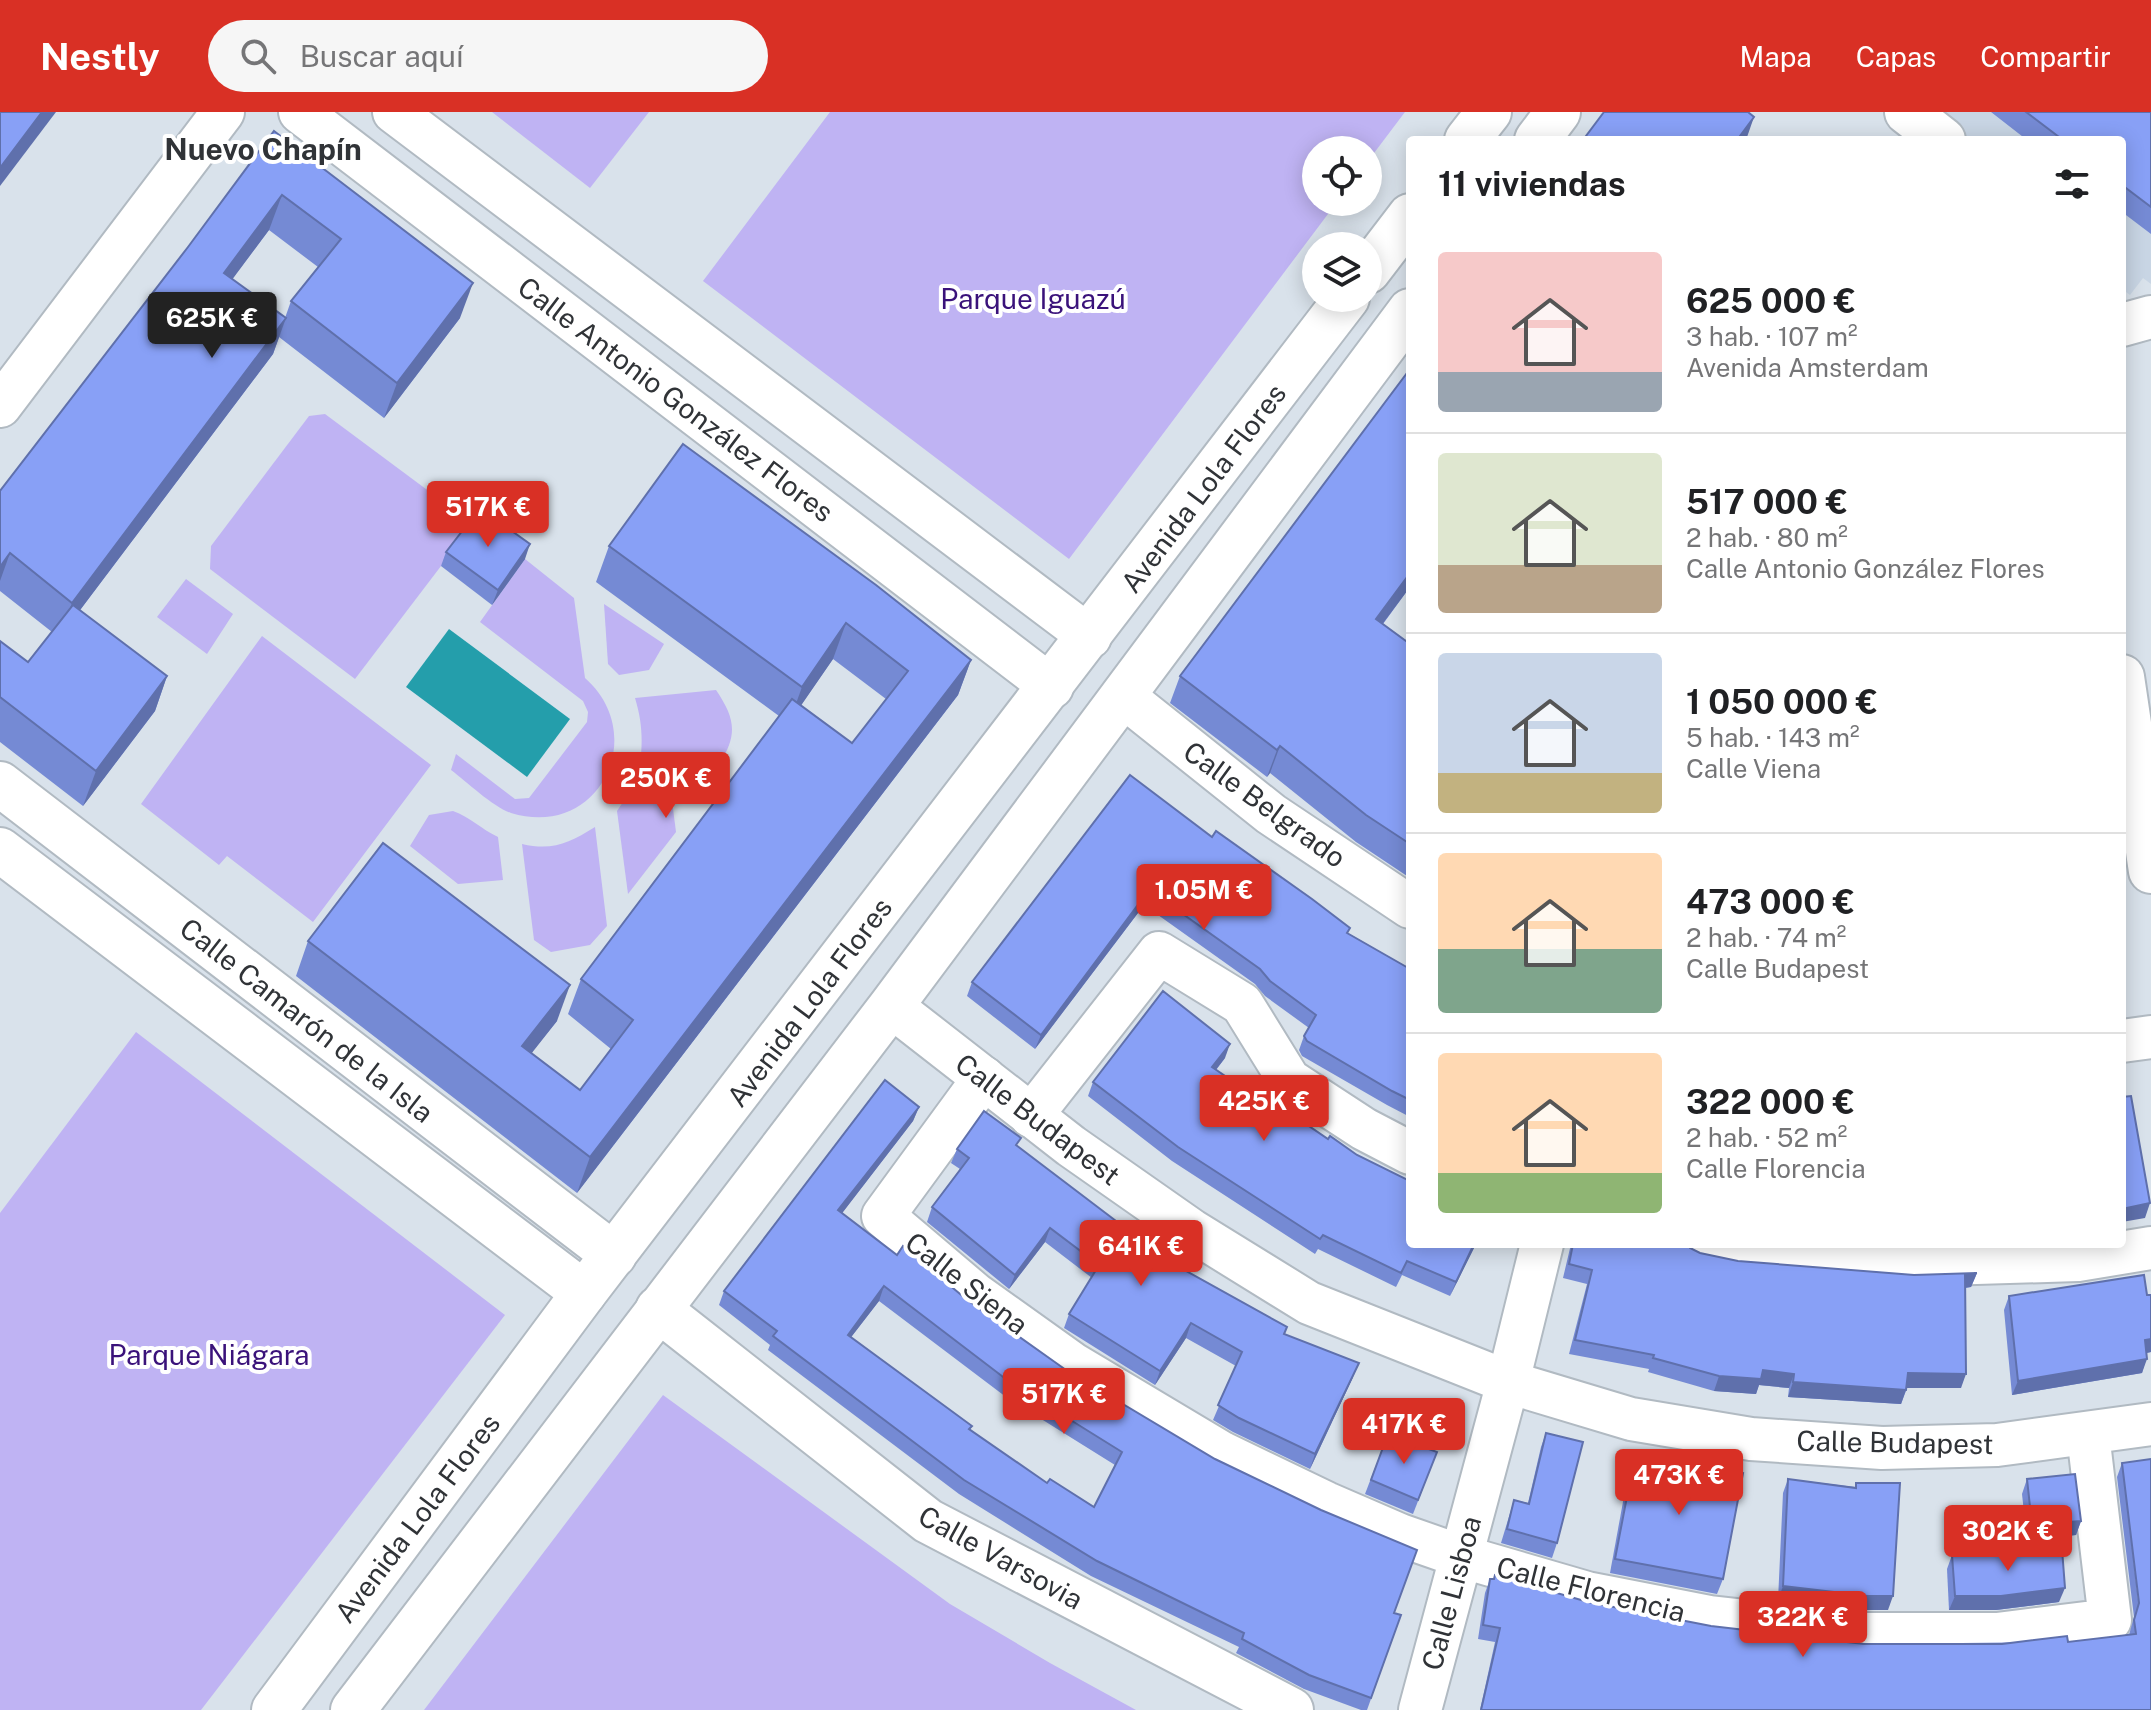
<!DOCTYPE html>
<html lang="es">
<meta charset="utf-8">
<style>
:root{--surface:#fff;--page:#f6f6f6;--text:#202124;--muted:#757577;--line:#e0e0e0;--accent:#d93025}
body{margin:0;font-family:"Public Sans",sans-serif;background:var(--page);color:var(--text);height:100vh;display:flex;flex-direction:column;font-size:30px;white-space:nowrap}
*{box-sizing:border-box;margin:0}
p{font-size:26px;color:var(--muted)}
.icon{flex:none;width:44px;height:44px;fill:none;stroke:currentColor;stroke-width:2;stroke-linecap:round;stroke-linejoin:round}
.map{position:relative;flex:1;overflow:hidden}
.details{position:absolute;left:1406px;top:24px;width:720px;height:1112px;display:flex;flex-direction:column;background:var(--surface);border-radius:8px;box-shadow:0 4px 20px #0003}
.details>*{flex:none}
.controls{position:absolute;left:1302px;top:24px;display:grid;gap:16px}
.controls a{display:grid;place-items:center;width:80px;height:80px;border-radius:50%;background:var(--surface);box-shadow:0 4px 20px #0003;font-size:40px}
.price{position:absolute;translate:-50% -68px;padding:0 18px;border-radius:8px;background:var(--accent);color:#fff;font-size:26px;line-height:52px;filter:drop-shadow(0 2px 4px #0008)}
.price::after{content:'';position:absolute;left:50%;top:48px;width:24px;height:18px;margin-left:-12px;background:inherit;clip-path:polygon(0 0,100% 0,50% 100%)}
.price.selected{background:#222;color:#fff}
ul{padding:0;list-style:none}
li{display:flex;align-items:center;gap:24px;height:200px;padding:0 32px}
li+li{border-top:2px solid var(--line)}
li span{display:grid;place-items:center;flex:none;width:224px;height:160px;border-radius:8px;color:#555}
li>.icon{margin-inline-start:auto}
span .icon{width:96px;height:96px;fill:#fffc;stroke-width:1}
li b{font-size:34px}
h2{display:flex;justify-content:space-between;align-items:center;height:96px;padding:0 32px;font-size:34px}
header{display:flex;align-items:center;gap:48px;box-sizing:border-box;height:112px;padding:0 40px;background:var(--accent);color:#fff}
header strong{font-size:38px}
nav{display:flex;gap:44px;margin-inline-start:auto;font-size:28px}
.search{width:560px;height:72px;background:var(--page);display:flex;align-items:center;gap:20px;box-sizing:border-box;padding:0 28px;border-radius:44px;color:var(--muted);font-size:30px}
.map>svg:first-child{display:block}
</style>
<header>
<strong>Nestly</strong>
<div class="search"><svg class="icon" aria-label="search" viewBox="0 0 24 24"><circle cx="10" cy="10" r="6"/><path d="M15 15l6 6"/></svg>Buscar aquí</div>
<nav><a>Mapa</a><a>Capas</a><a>Compartir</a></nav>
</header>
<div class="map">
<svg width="2151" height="1598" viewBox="0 0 2151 1598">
<rect width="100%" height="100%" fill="#d9e2eb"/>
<!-- built -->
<polygon fill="#c8d5e4" points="1923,0 2151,0 2151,172 2143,166 2130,183 2122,177 2122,28 1958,28"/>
<!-- green -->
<g fill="#bfb3f3">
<polygon points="492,0 649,0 590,76"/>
<polygon points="830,0 1405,0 1368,49 1368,38 1316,38 1316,90 1337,90 1069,447 703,169"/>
<polygon points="325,302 473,412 355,567 210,457 211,434 309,304"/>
<path d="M 525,447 L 574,486 L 585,566 C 650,623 599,728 511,701 C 493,695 467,670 451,658 L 456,642 L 515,687 L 529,686 L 587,610 L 588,600 L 583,589 L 480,510 Z"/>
<polygon points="186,467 233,502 207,542 157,505"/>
<polygon points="604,492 664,532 649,558 619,563 608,552"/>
<polygon points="262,524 431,653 313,810 227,744 219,753 141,692"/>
<path d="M 716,578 C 735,606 738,622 720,651 L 639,660 C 643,633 643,612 635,586 Z"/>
<polygon points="671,681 676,720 628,782 617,699 625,687"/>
<path d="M 453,699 C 470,705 481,717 498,725 L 503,768 L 458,772 L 410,734 L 429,703 Z"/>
<path d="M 595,715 L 607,814 L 590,833 L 551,840 L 534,828 L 522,732 C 553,739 569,731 595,715 Z"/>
<polygon points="136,920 505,1203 201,1598 0,1598 0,1101"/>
<polygon points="663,1283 950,1492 1050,1551 1136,1598 424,1598"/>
</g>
<!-- water -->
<polygon fill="#249eab" points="449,517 570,607 527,665 406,575"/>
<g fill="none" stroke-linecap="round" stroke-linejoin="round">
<defs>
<g id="minor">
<polyline points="300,0 1052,575"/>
<polyline points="394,0 1090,525"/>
<polyline points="2122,213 2151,205"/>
<polyline points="0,294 223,0"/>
<polyline points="1123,584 1271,702 1410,795"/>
<polyline points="891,894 1071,1034 1191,1118 1309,1191 1508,1270 1631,1307 1751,1327 1882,1336 1997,1333 2151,1312"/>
<polyline points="2122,929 2151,925"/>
<polyline points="984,966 883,1104 975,1182 1073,1252 1222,1341 1326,1391 1400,1423 1460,1444 1587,1481 1710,1505 1861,1522 1997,1522 2110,1508 2088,1322"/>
<polyline points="1031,1004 1159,841 1242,892 1289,968 1364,1017 1410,1041"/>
<polyline points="1700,1132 1735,1139 1911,1153 2078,1148 2151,1136"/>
<polyline points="1420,1598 1508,1270 1542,1132"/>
</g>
<g id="tertiary">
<polyline points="1907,0 1943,28"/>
<polyline points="2122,565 2151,759"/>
<polyline points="0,672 614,1143"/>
<polyline points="0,738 584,1181"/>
<polyline points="658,1197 928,1409 1291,1598"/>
</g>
<g id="secondary">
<polyline points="1467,28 1489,0"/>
<polyline points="1537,28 1558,0"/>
<polyline points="1368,159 1410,104"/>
<polyline points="274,1598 584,1181 1347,186"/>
<polyline points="353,1598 891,894 1410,199"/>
</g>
</defs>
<!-- minor casing -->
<use href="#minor" stroke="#b1bac2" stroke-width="46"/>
<!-- tertiary casing -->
<use href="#tertiary" stroke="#b1bac2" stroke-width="48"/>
<!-- secondary casing -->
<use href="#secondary" stroke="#b1bac2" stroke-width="48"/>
<!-- minor -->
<use href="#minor" stroke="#fff" stroke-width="42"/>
<!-- tertiary -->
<use href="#tertiary" stroke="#fff" stroke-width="44"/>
<!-- secondary -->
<use href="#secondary" stroke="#fff" stroke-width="44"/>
</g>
<!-- wall -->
<g fill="#758ad4" fill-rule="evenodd">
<polygon points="1991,0 2151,0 2151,122 2122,100 2122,28 2027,28"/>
<path d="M 274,19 L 460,206 L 384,306 L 279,225 L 273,242 L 80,498 L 167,564 L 155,599 L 83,694 L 0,630 L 0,529 L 28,550 L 52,520 L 0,479 L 0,379 L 188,135 ZM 269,118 L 318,155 L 291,189 L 285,206 L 232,167 Z"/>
<polygon points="1410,257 1410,475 1383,512 1410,532 1410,766 1356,730 1270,661 1267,665 1170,591 1180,564"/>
<path d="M 609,434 L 971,548 L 958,583 L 577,1081 L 296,864 L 308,829 L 557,909 L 531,941 L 580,978 L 611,937 L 568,902 L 581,867 L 779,604 L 596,470 ZM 833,547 L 886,587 L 852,631 L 801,593 Z"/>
<polygon points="446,440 525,447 492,493 441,454"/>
<polygon points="1212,725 1348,821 1410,857 1410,1005 1387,993 1302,944 1299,938 1304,924 1309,916 1265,884 1255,872 1144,793 1035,937 967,884 972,870"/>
<polygon points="1225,946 1216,958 1476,1132 1450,1184 1402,1163 1396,1175 1318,1137 1315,1142 1172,1049 1088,984 1093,970"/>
<path d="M 919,995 L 913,1009 L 842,1101 L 897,1143 L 966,1187 L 1394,1501 L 1401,1503 L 1367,1598 L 1361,1598 L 1304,1577 L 1236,1541 L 1239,1535 L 1091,1464 L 959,1382 L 768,1238 L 770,1233 L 719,1193 L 724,1179 ZM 879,1189 L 1006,1285 L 1115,1353 L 1094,1395 L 1047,1371 L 970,1318 L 972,1314 L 851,1225 Z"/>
<polygon points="1018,1035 1170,1150 1353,1265 1310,1357 1233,1320 1213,1308 1236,1254 1186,1226 1155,1273 1064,1216 1069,1202 1092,1166 1045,1130 1009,1177 927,1110 932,1095 960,1057 951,1051 957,1037"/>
<polygon points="1571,1132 1687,1132 1690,1136 1700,1141 1738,1149 1914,1163 1977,1161 1971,1175 1966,1176 1961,1276 1907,1276 1901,1292 1788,1285 1789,1276 1759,1273 1756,1282 1714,1279 1648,1260 1649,1257 1569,1242 1587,1172 1563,1166"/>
<polygon points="2147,1183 2151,1183 2151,1240 2147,1241 2142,1261 2012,1283 2004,1198 2009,1184"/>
<polygon points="1546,1321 1557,1431 1552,1446 1501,1431 1514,1388 1528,1391 1541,1335"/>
<polygon points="1388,1322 1437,1340 1413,1402 1365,1382"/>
<polygon points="1635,1343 1723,1467 1717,1482 1610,1461 1629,1357"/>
<polygon points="2122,1351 2151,1598 1480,1598 1495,1530 1478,1527 1485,1481 1490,1467 1588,1490 1711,1514 1864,1532 2068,1530 2129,1523 2134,1505 2117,1365"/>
<polygon points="1788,1367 1855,1375 1856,1371 1888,1498 1862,1498 1778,1488 1783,1381"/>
<polygon points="2027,1367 2081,1409 2076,1423 2027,1428 2022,1382"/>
<polygon points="1952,1443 2059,1490 1996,1498 1949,1498 1947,1457"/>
</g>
<!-- shaded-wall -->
<g fill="#5f70ac">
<polygon points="42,0 56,0 0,74 0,56"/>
<polygon points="1754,5 1746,28 1737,28"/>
<polygon points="282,83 269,118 211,196 224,161"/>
<polygon points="473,171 460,206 384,306 397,271"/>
<polygon points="286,206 273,242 59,526 72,491"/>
<polygon points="530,432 525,447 492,493 498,478"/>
<polygon points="10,441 0,469 0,455"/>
<polygon points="1410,461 1410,475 1366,534 1376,507"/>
<polygon points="846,511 833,547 789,611 802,575"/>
<polygon points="971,548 958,583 577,1081 590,1045"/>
<polygon points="167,564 155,599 83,694 96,659"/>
<polygon points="1280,634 1270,661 1267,665 1277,638"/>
<polygon points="1149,778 1144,793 1035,937 1041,923"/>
<polygon points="570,873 557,909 509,970 522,934"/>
<polygon points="1230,932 1225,946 1207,969 1212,955"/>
<polygon points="919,995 913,1009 833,1113 838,1098"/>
<polygon points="2150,1091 2145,1106 2122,1110 2122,1097"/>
<polygon points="1050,1116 1045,1130 1009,1177 1015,1163"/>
<polygon points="1474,1132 1476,1132 1450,1184 1456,1170"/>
<polygon points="1977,1161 1971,1175 1960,1176 1965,1162"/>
<polygon points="884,1174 879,1189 842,1237 848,1223"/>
<polygon points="1191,1211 1186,1226 1155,1273 1160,1259"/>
<polygon points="2151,1227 2151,1240 2140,1242 2145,1228"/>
<polygon points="2147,1247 2142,1261 2012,1283 2018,1269"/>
<polygon points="1359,1251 1353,1265 1310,1357 1315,1342"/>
<polygon points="1763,1258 1794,1262 1789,1276 1759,1273 1756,1282 1714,1279 1719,1264"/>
<polygon points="1908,1261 1966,1262 1961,1276 1902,1276"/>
<polygon points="1793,1270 1906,1278 1901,1292 1788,1285"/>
<polygon points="2081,1409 2076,1423 2027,1428 2032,1413"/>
<polygon points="1783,1474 1893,1484 1888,1498 1862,1498 1778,1488"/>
<polygon points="2065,1476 2059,1490 1996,1498 1949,1498 1955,1484"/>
</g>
<!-- building -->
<g fill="#88a0f6" stroke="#5f70ac" stroke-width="2" fill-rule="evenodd">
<polygon points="0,0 42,0 0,56"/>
<polygon points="1604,0 1748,0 1754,5 1737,28 1583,28"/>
<polygon points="2026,0 2151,0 2151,95 2122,73 2122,28 2063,28"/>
<polygon points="274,19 473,171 397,271 291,189 341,127 282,83 224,161 286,206 72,491 10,441 0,455 0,379 188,135"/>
<polygon points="1410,257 1410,461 1376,507 1410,532 1410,732 1366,703 1280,634 1277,638 1180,564"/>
<polygon points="683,332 876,473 971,548 590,1045 308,829 383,731 570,873 522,934 580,978 633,908 581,867 792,587 852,631 908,559 846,511 802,575 609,434"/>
<polygon points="480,396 530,432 498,478 446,440"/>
<polygon points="73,493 167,564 96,659 0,585 0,529 28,550"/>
<polygon points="1130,663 1212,725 1216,719 1312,787 1350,816 1347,821 1410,857 1410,988 1392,979 1307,929 1304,924 1316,903 1270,869 1260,857 1149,778 1041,923 972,870"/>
<polygon points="1163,879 1230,932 1212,955 1281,1002 1284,997 1328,1027 1330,1024 1357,1043 1410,1069 1410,1132 1474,1132 1456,1170 1407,1149 1401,1161 1323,1123 1320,1127 1178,1035 1093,970"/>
<path d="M 885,968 L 919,995 L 838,1098 L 897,1143 L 903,1134 L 966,1187 L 1066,1258 L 1215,1347 L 1321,1398 L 1417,1438 L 1394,1501 L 1401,1503 L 1371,1586 L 1309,1563 L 1242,1527 L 1244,1521 L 1097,1449 L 964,1368 L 773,1224 L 777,1219 L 724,1179 ZM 884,1174 L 1011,1271 L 1122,1340 L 1094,1395 L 1050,1367 L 1047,1371 L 969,1317 L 972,1314 L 848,1223 Z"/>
<polygon points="2131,984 2150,1091 2122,1097 2122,985"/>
<polygon points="984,999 1021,1026 1016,1033 1170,1150 1287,1215 1284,1222 1359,1251 1315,1342 1239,1306 1218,1293 1242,1240 1191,1211 1160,1259 1069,1202 1099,1153 1050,1116 1015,1163 932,1095 969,1046 957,1037"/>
<polygon points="1573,1132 1687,1132 1690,1136 1700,1141 1738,1149 1914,1163 1977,1161 1965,1162 1966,1262 1908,1261 1906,1278 1793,1270 1794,1262 1763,1258 1761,1267 1719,1264 1653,1246 1654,1243 1575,1228 1592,1158 1569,1152"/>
<polygon points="2144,1163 2147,1183 2151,1183 2151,1227 2145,1228 2147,1247 2018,1269 2009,1184"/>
<polygon points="1546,1321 1583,1330 1557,1431 1507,1417 1514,1388 1529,1392"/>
<polygon points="1388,1322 1437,1340 1418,1388 1371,1368"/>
<polygon points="1635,1343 1677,1353 1743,1361 1723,1467 1615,1447"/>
<polygon points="2151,1347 2151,1598 1481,1598 1500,1516 1483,1513 1490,1467 1494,1467 1495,1463 1588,1490 1711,1514 1864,1532 2002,1532 2067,1524 2068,1530 2136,1522 2134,1508 2139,1491 2122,1351"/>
<polygon points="2075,1362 2081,1409 2032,1413 2027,1367"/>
<polygon points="1788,1367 1856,1376 1856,1371 1900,1371 1893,1484 1868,1484 1783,1474"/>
<polygon points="2062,1437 2065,1476 2001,1484 1955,1484 1952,1443"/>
</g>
<g text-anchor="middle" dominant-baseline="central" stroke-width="8" stroke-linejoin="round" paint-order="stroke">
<!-- park labels -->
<g font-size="28" fill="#3a127a" stroke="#fff">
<text x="1033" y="186">Parque Iguazú</text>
<text x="209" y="1242">Parque Niágara</text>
</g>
<!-- street labels -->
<g font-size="28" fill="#303337" stroke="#fff">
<text transform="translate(676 287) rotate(37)">Calle Antonio González Flores</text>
<text transform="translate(1203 376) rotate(-53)">Avenida Lola Flores</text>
<text transform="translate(1265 692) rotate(36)">Calle Belgrado</text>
<text transform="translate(809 890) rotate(-53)">Avenida Lola Flores</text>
<text transform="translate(307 908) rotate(38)">Calle Camarón de la Isla</text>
<text transform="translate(1038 1007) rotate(37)">Calle Budapest</text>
<text transform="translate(967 1171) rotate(38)">Calle Siena</text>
<text transform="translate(1895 1330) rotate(1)">Calle Budapest</text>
<text transform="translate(417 1406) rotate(-53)">Avenida Lola Flores</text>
<text transform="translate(1001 1445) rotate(29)">Calle Varsovia</text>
<text transform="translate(1591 1477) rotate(14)">Calle Florencia</text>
<text transform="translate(1451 1481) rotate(-75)">Calle Lisboa</text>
</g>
<!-- neighbourhood labels -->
<g font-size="30" font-weight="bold" fill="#303337" stroke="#fff">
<text x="263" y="37">Nuevo Chapín</text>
</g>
</g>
</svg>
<div class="controls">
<a><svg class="icon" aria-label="locate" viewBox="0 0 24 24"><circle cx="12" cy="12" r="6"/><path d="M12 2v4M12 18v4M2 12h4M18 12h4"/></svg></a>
<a><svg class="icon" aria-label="layers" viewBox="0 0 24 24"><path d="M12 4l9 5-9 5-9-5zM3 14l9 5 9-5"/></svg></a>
</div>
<b class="price selected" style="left:212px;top:248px">625K €</b>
<b class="price" style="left:488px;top:437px">517K €</b>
<b class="price" style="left:666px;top:708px">250K €</b>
<b class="price" style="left:1204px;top:820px">1.05M €</b>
<b class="price" style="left:1264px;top:1031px">425K €</b>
<b class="price" style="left:1141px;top:1176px">641K €</b>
<b class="price" style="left:1064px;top:1324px">517K €</b>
<b class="price" style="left:1404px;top:1354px">417K €</b>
<b class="price" style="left:1679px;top:1405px">473K €</b>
<b class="price" style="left:2008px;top:1461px">302K €</b>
<b class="price" style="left:1803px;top:1547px">322K €</b>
<section class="details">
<h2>11 viviendas<svg class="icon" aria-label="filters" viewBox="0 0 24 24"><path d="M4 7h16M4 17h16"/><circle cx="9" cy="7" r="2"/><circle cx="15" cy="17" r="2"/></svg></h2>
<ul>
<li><span style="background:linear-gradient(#f6c9c9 75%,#9aa5b1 0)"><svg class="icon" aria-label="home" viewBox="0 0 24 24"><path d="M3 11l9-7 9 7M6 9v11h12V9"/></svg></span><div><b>625 000 €</b><p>3 hab. · 107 m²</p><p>Avenida Amsterdam</p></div></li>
<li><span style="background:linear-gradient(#dfe7d0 70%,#b9a48a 0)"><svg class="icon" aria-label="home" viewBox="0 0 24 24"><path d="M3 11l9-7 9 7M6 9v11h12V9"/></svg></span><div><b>517 000 €</b><p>2 hab. · 80 m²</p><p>Calle Antonio González Flores</p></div></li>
<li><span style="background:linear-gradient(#c9d6e8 75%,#c2b280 0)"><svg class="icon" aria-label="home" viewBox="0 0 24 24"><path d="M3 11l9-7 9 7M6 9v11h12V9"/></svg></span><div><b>1 050 000 €</b><p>5 hab. · 143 m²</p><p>Calle Viena</p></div></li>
<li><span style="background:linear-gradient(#ffd9b3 60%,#7fa58c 0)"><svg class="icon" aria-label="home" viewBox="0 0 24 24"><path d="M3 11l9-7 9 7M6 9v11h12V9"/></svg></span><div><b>473 000 €</b><p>2 hab. · 74 m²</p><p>Calle Budapest</p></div></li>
<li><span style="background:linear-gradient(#ffd9b3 75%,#8fb573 0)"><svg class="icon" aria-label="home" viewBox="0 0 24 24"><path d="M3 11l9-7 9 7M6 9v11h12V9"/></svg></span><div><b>322 000 €</b><p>2 hab. · 52 m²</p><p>Calle Florencia</p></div></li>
</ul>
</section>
</div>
